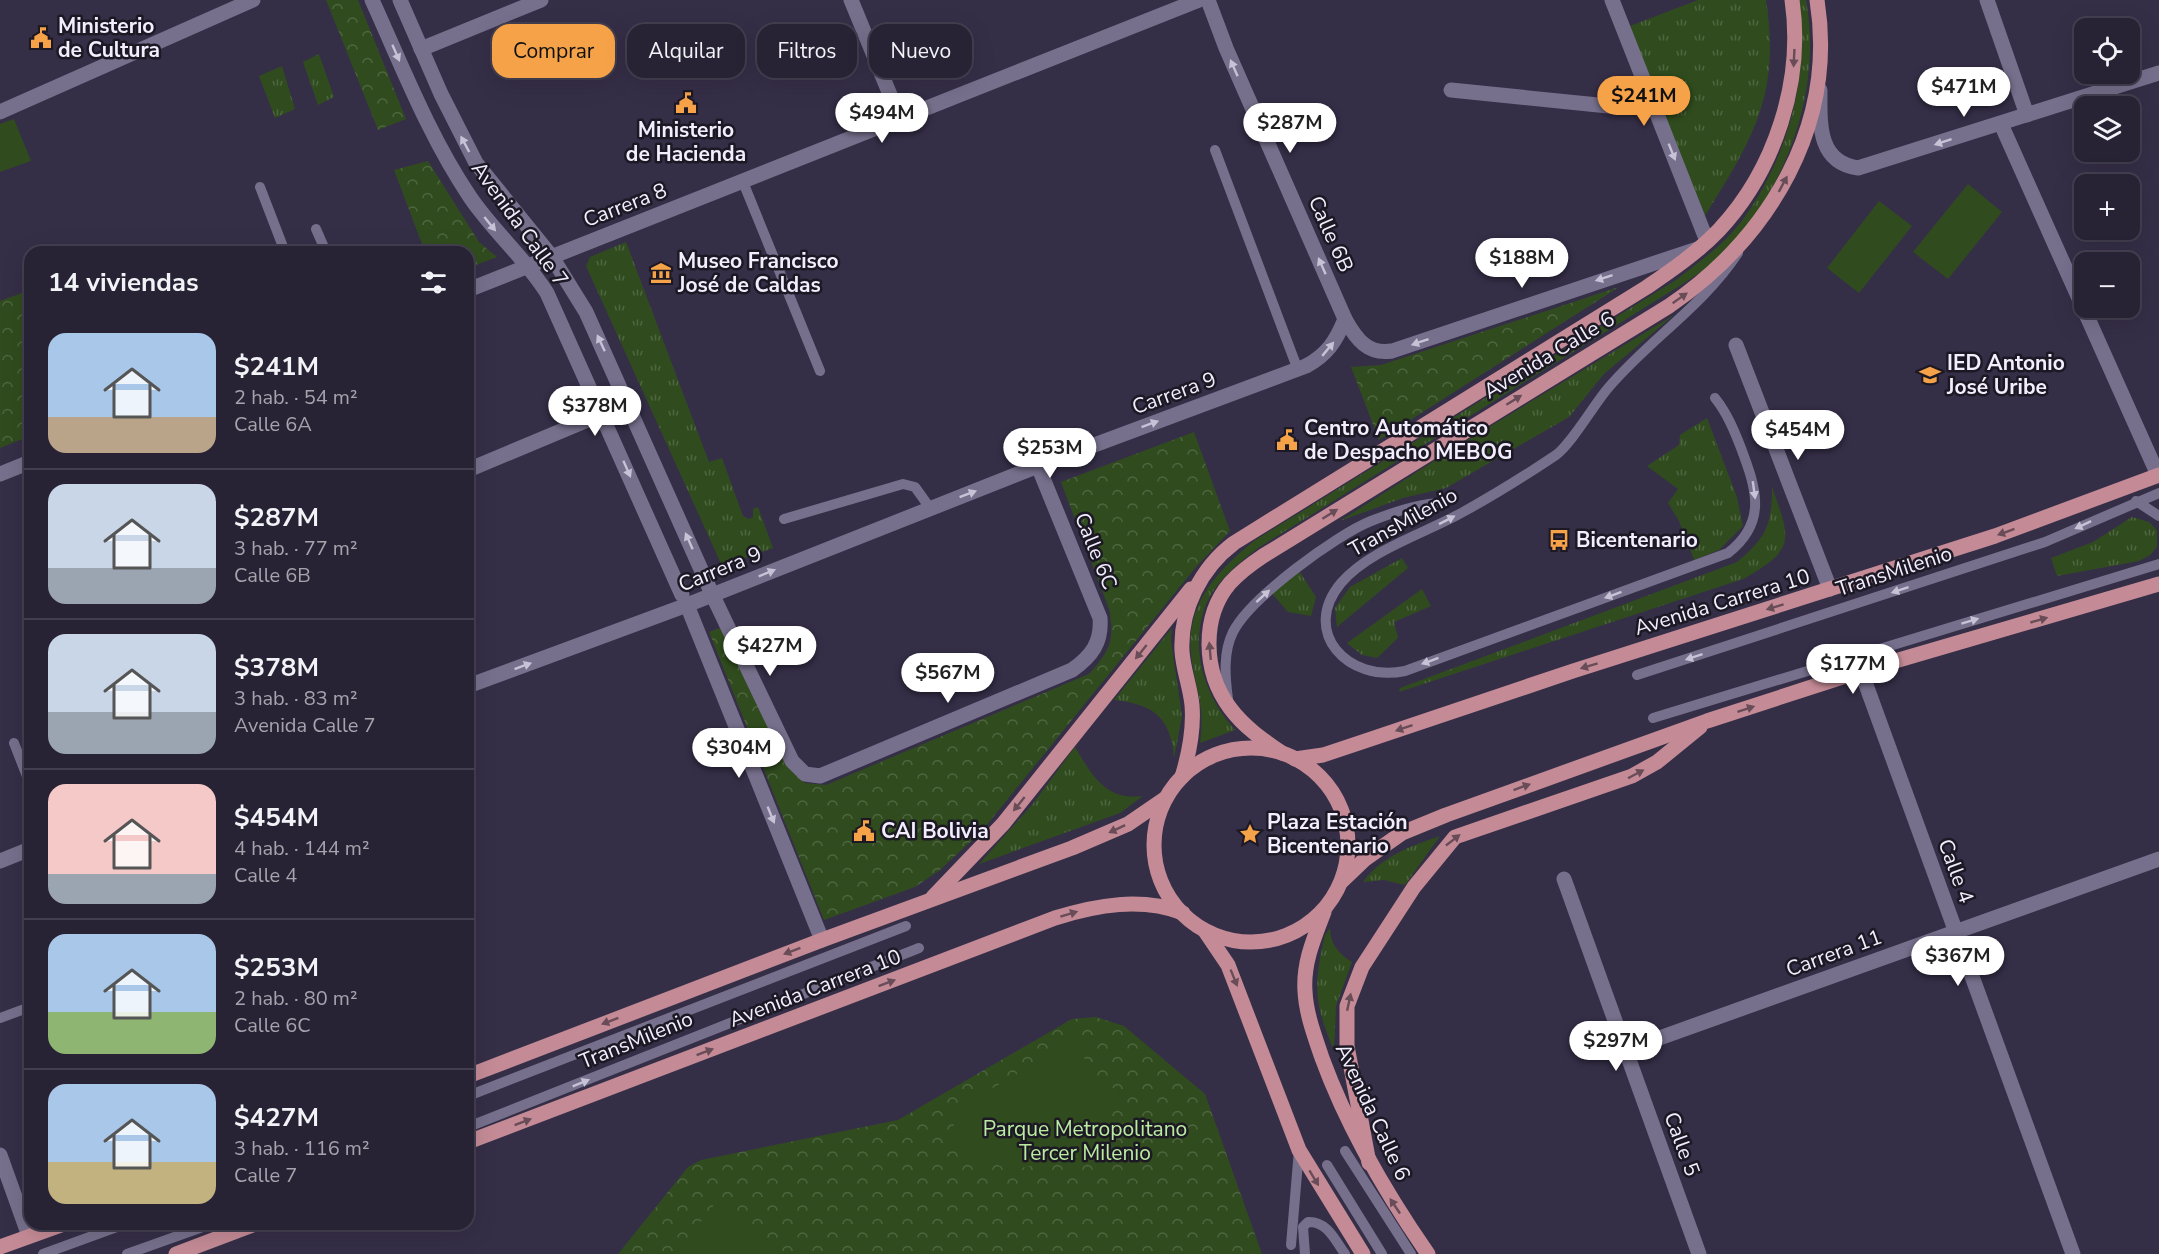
<!DOCTYPE html>
<html lang="es">
<meta charset="utf-8">
<style>
:root{--surface:#282235;--page:#302a3d;--text:#f1f3f6;--muted:#a5a4ad;--line:#443f50;--accent:#f6a248}
body{margin:0;font-family:"Nunito Sans",sans-serif;background:var(--page);color:var(--text);height:100vh;display:flex;flex-direction:column;font-size:22px;white-space:nowrap}
*{box-sizing:border-box;margin:0}
p{font-size:20px;color:var(--muted)}
.icon{flex:none;width:33px;height:33px;fill:none;stroke:currentColor;stroke-width:2;stroke-linecap:round;stroke-linejoin:round}
.map{position:relative;flex:1;overflow:hidden}
.details{position:absolute;left:24px;top:246px;width:450px;height:984px;display:flex;flex-direction:column;background:var(--surface);border-radius:18px;box-shadow:0 6px 24px #0002,0 0 0 2px var(--line)}
.details>*{flex:none}
.guide{position:absolute;left:492px;top:24px;width:570px;height:54px;display:flex;gap:12px}
.controls{position:absolute;left:2074px;top:18px;display:grid;gap:12px}
.controls a{display:grid;place-items:center;width:66px;height:66px;border-radius:12px;background:var(--surface);box-shadow:0 6px 24px #0002,0 0 0 2px var(--line);font-size:30px}
.price{position:absolute;translate:-50% -51px;padding:0 14px;border-radius:21px;background:#fff;color:#222;font-size:20px;line-height:39px;filter:drop-shadow(0 2px 3px #0008)}
.price::after{content:'';position:absolute;left:50%;top:36px;width:18px;height:14px;margin-left:-9px;background:inherit;clip-path:polygon(0 0,100% 0,50% 100%)}
.price.active{background:var(--accent);color:#111}
ul{padding:0;list-style:none}
li{display:flex;align-items:center;gap:18px;height:150px;padding:0 24px}
li+li{border-top:2px solid var(--line)}
li span{display:grid;place-items:center;flex:none;width:168px;height:120px;border-radius:18px;color:#555}
li>.icon{margin-inline-start:auto}
span .icon{width:72px;height:72px;fill:#fffc;stroke-width:1}
li b{font-size:26px}
h2{display:flex;justify-content:space-between;align-items:center;height:72px;padding:0 24px;font-size:26px}
.pill{padding:0 21px;border-radius:18px;background:var(--surface);box-shadow:0 6px 24px #0002,0 0 0 2px var(--line);font-size:21px;line-height:54px}
.pill.active{background:var(--accent);color:#111}
.map>svg:first-child{display:block}
</style>
<div class="map">
<svg width="2159" height="1254" viewBox="0 0 2159 1254">
<defs>
<pattern id="grass-tufts" width="24" height="20" patternUnits="userSpaceOnUse" patternTransform="scale(1.5)"><rect width="24" height="20" fill="#304c1e"/><path d="M3 7l-1-3M5 7V3M7 7l1-3M15 17l-1-3M17 17v-4M19 17l1-3" fill="none" stroke="#4e6640"/></pattern>
<pattern id="forest-crowns" width="20" height="18" patternUnits="userSpaceOnUse" patternTransform="scale(1.5)"><rect width="20" height="18" fill="#304c1e"/><path d="M2 6a3 3 0 1 1 6 0M12 15a3 3 0 1 1 6 0" fill="none" stroke="#4e6640"/></pattern>
</defs>
<rect width="100%" height="100%" fill="#352e47"/>
<!-- grass -->
<g fill="url(#grass-tufts)">
<path d="M 1698,0 L 1766,0 C 1781,96 1752,140 1703,219 L 1630,26 Z"/>
<path d="M 1798,0 L 1806,0 C 1823,91 1785,195 1718,258 C 1707,269 1693,277 1681,285 L 1258,548 C 1237,564 1213,583 1204,610 C 1190,652 1206,698 1235,730 L 1200,743 C 1205,707 1197,694 1192,661 C 1183,608 1215,572 1254,541 L 1676,280 C 1699,262 1723,245 1741,222 C 1787,161 1811,75 1798,0 Z"/>
<polygon points="319,54 334,97 318,105 303,62"/>
<polygon points="282,66 295,109 275,118 259,76"/>
<polygon points="626,242 709,462 722,458 743,516 749,519 753,517 753,509 758,507 773,548 722,566 586,266 590,257"/>
<polygon points="1674,315 1604,374 1569,417 1446,488 1403,498 1340,521 1461,444"/>
<polygon points="1707,418 1737,497 1743,526 1719,550 1694,560 1679,521 1668,503 1678,489 1647,466 1679,445 1680,435"/>
<path d="M 1772,487 C 1791,541 1796,549 1743,579 L 1399,692 L 1400,688 L 1737,562 C 1766,538 1772,525 1772,487 Z"/>
<polygon points="2132,517 2149,522 2157,530 2157,547 2150,555 2139,561 2057,576 2051,558 2093,542"/>
<polygon points="1402,558 1408,568 1337,627 1335,608 1350,587"/>
<polygon points="1298,569 1316,597 1311,616 1288,612 1269,590"/>
<polygon points="1422,589 1431,606 1394,622 1398,638 1377,658 1362,655 1347,643"/>
<path d="M 1172,628 L 1171,641 L 1182,716 L 1174,758 C 1171,718 1154,704 1114,700 Z"/>
<path d="M 1075,747 C 1092,775 1105,801 1143,796 L 1120,813 L 979,864 L 1032,805 Z"/>
<path d="M 1440,836 L 1405,885 L 1384,880 L 1363,882 C 1382,856 1411,846 1440,836 Z"/>
<path d="M 1330,928 C 1330,944 1339,954 1352,962 L 1336,1006 L 1334,1051 C 1314,1001 1313,988 1325,935 Z"/>
</g>
<!-- forest -->
<g fill="url(#forest-crowns)">
<polygon points="326,0 358,0 406,119 378,130"/>
<polygon points="428,161 479,242 497,257 468,268 468,252 425,252 394,170"/>
<polygon points="1619,287 1379,440 1351,367 1381,365"/>
<polygon points="30,290 30,436 0,448 0,301"/>
<path d="M 1194,432 L 1230,531 L 1195,568 L 981,832 L 940,870 L 915,887 L 824,920 L 709,632 L 720,628 L 796,775 L 805,783 L 826,785 L 1089,674 C 1110,651 1115,640 1109,609 L 1061,482 Z"/>
<polygon points="1096,1017 1124,1026 1205,1094 1262,1254 618,1254 688,1167 701,1160 898,1120 1072,1019"/>
</g>
<!-- garden -->
<g fill="#304c1e">
<polygon points="14,119 31,161 0,172 0,124"/>
<polygon points="1968,184 2002,212 1948,279 1913,252"/>
<polygon points="1879,201 1912,226 1859,293 1827,268"/>
<polygon points="1076,1040 1091,1073 1119,1092 1091,1153 1011,1170 972,1155 958,1146 951,1112"/>
<polygon points="717,1201 786,1254 676,1254"/>
</g>
<g fill="none" stroke-linecap="round" stroke-linejoin="round">
<!-- lane -->
<g stroke="#77708d" stroke-width="10">
<polyline points="1215,150 1298,370"/>
<polyline points="743,182 820,371"/>
<polyline points="260,187 285,252"/>
<polyline points="316,229 326,252"/>
<path d="M 1715,398 C 1727,413 1734,430 1741,448 C 1756,488 1768,522 1728,553 L 1405,671 C 1348,683 1300,632 1341,583 C 1369,550 1426,533 1463,512 C 1494,495 1526,475 1556,455 C 1573,442 1594,404 1609,387 C 1650,339 1703,306 1738,253"/>
<polyline points="2136,501 2159,516"/>
<polyline points="784,519 903,484 915,487 930,508"/>
<polyline points="1637,675 2045,542 2159,493"/>
<path d="M 1228,699 C 1225,677 1223,652 1233,632 C 1250,598 1336,535 1371,521 C 1392,513 1414,505 1437,503"/>
<polyline points="1653,718 2159,564"/>
<polyline points="14,743 30,784"/>
<polyline points="0,1018 30,1007"/>
<polyline points="468,1096 906,926"/>
<polyline points="468,1127 919,948"/>
<polyline points="1345,1151 1411,1254"/>
<polyline points="1327,1165 1382,1254"/>
<polyline points="1291,1245 1299,1150"/>
<polyline points="43,1254 125,1224"/>
<polyline points="127,1254 211,1224"/>
<path d="M 1305,1254 L 1303,1227 L 1308,1222 C 1327,1221 1335,1240 1345,1254"/>
</g>
<!-- street -->
<g stroke="#77708d" stroke-width="15">
<polyline points="851,0 900,119"/>
<polyline points="1612,0 1707,241"/>
<polyline points="1987,0 2027,115"/>
<polyline points="421,49 541,0"/>
<polyline points="1451,90 1618,107 1629,104 1648,92"/>
<path d="M 1820,90 C 1820,123 1817,162 1858,168 L 2159,73"/>
<polyline points="0,112 253,0"/>
<polyline points="2001,124 2158,475"/>
<polyline points="468,290 1199,0"/>
<path d="M 1345,319 C 1356,339 1368,355 1392,351 L 1700,248"/>
<polyline points="1736,345 1830,589"/>
<polyline points="468,470 628,403"/>
<polyline points="0,474 30,462"/>
<path d="M 712,594 L 792,761 L 805,774 L 820,776 L 1072,670 C 1092,656 1102,642 1100,618 L 1038,466"/>
<polyline points="1861,671 2073,1254"/>
<polyline points="1564,879 1699,1254"/>
<polyline points="1626,1050 2159,859"/>
</g>
<!-- secondary -->
<g stroke="#77708d" stroke-width="15">
<path d="M 372,0 C 402,66 429,136 470,197 C 493,231 525,258 547,293 L 682,595"/>
<polyline points="400,0 441,94 476,163 552,257 586,312 712,594"/>
<polyline points="687,605 822,940"/>
<path d="M 468,686 L 687,605 L 1038,466 L 1306,366 C 1327,355 1336,341 1345,319 L 1226,48 L 1208,0"/>
<polyline points="0,861 30,849"/>
<polyline points="0,1155 29,1236"/>
</g>
<!-- primary -->
<g stroke="#c48b96" stroke-width="15">
<circle cx="1251" cy="845" r="97"/>
<path d="M 1282,753 C 1263,740 1244,727 1230,708 C 1203,672 1201,617 1230,583 C 1240,572 1251,564 1263,556 L 1669,306 C 1770,237 1837,125 1817,0"/>
<polyline points="1295,759 1323,755 1362,742 1573,671 1995,536 2159,475"/>
<path d="M 1182,777 C 1189,754 1194,729 1192,705 C 1190,686 1183,669 1182,651 C 1180,609 1201,568 1234,543 L 1647,287 C 1672,270 1698,252 1719,230 C 1775,170 1804,81 1792,0"/>
<polyline points="1342,881 1365,859 1402,833 1446,815 1707,721 1861,671 2159,584"/>
<polyline points="933,897 1003,824 1191,589"/>
<path d="M 1324,912 C 1314,938 1303,963 1305,991 C 1306,1014 1315,1037 1322,1058 C 1348,1129 1385,1192 1428,1254"/>
<polyline points="1205,931 1228,965 1299,1150 1363,1254"/>
<polyline points="468,1076 822,940 1072,848 1128,824 1166,798"/>
<path d="M 468,1142 L 1055,918 C 1097,905 1141,897 1183,913"/>
<polyline points="1369,1163 1347,1046 1347,1006 1362,967 1414,887 1455,837 1632,776 1657,762 1700,727"/>
<polyline points="0,1247 64,1224"/>
<polyline points="176,1254 255,1224"/>
</g>
</g>
<!-- one-way arrows -->
<defs><path id="oneway-solid" d="M-6-.8H1V-3.2L6.5 0L1 3.2V.8H-6Z" transform="scale(1.5)"/></defs>
<g fill="#c7c2d6">
<use href="#oneway-solid" transform="translate(396 53) rotate(66)"/>
<use href="#oneway-solid" transform="translate(1234 68) rotate(-114)"/>
<use href="#oneway-solid" transform="translate(1943 142) rotate(162)"/>
<use href="#oneway-solid" transform="translate(465 144) rotate(-118)"/>
<use href="#oneway-solid" transform="translate(1672 152) rotate(68)"/>
<use href="#oneway-solid" transform="translate(490 224) rotate(51)"/>
<use href="#oneway-solid" transform="translate(1322 266) rotate(-114)"/>
<use href="#oneway-solid" transform="translate(1604 278) rotate(162)"/>
<use href="#oneway-solid" transform="translate(1420 342) rotate(161)"/>
<use href="#oneway-solid" transform="translate(601 343) rotate(-115)"/>
<use href="#oneway-solid" transform="translate(1328 349) rotate(-50)"/>
<use href="#oneway-solid" transform="translate(1150 424) rotate(-20)"/>
<use href="#oneway-solid" transform="translate(627 469) rotate(66)"/>
<use href="#oneway-solid" transform="translate(1754 490) rotate(82)"/>
<use href="#oneway-solid" transform="translate(968 494) rotate(-21)"/>
<use href="#oneway-solid" transform="translate(1447 520) rotate(-27)"/>
<use href="#oneway-solid" transform="translate(2083 525) rotate(155)"/>
<use href="#oneway-solid" transform="translate(689 541) rotate(-114)"/>
<use href="#oneway-solid" transform="translate(767 573) rotate(-22)"/>
<use href="#oneway-solid" transform="translate(1900 590) rotate(162)"/>
<use href="#oneway-solid" transform="translate(1613 595) rotate(160)"/>
<use href="#oneway-solid" transform="translate(1263 596) rotate(-42)"/>
<use href="#oneway-solid" transform="translate(1970 621) rotate(-17)"/>
<use href="#oneway-solid" transform="translate(1694 657) rotate(162)"/>
<use href="#oneway-solid" transform="translate(1430 661) rotate(160)"/>
<use href="#oneway-solid" transform="translate(523 666) rotate(-20)"/>
<use href="#oneway-solid" transform="translate(771 815) rotate(68)"/>
<use href="#oneway-solid" transform="translate(581 1083) rotate(-22)"/>
</g>
<g fill="#684c57">
<use href="#oneway-solid" transform="translate(1794 58) rotate(93)"/>
<use href="#oneway-solid" transform="translate(1783 184) rotate(-62)"/>
<use href="#oneway-solid" transform="translate(1680 298) rotate(-35)"/>
<use href="#oneway-solid" transform="translate(1514 400) rotate(-32)"/>
<use href="#oneway-solid" transform="translate(1330 514) rotate(-32)"/>
<use href="#oneway-solid" transform="translate(2006 532) rotate(160)"/>
<use href="#oneway-solid" transform="translate(1775 607) rotate(163)"/>
<use href="#oneway-solid" transform="translate(2039 620) rotate(-16)"/>
<use href="#oneway-solid" transform="translate(1210 651) rotate(-95)"/>
<use href="#oneway-solid" transform="translate(1141 652) rotate(129)"/>
<use href="#oneway-solid" transform="translate(1589 666) rotate(163)"/>
<use href="#oneway-solid" transform="translate(1746 709) rotate(-18)"/>
<use href="#oneway-solid" transform="translate(1404 728) rotate(161)"/>
<use href="#oneway-solid" transform="translate(1636 774) rotate(-28)"/>
<use href="#oneway-solid" transform="translate(1522 787) rotate(-20)"/>
<use href="#oneway-solid" transform="translate(1019 804) rotate(129)"/>
<use href="#oneway-solid" transform="translate(1117 829) rotate(155)"/>
<use href="#oneway-solid" transform="translate(1453 840) rotate(-38)"/>
<use href="#oneway-solid" transform="translate(1069 914) rotate(-17)"/>
<use href="#oneway-solid" transform="translate(792 951) rotate(159)"/>
<use href="#oneway-solid" transform="translate(1234 978) rotate(68)"/>
<use href="#oneway-solid" transform="translate(887 983) rotate(-21)"/>
<use href="#oneway-solid" transform="translate(1349 1002) rotate(-78)"/>
<use href="#oneway-solid" transform="translate(610 1021) rotate(159)"/>
<use href="#oneway-solid" transform="translate(705 1052) rotate(-21)"/>
<use href="#oneway-solid" transform="translate(523 1122) rotate(-21)"/>
<use href="#oneway-solid" transform="translate(1314 1178) rotate(59)"/>
<use href="#oneway-solid" transform="translate(1395 1206) rotate(-124)"/>
</g>
<!-- icons -->
<defs>
<symbol id="civic-bare" viewBox="-9 -9 18 18"><path d="M-.6-6.5H3V-4.5H.6V-3L4-1V1h2V6H-6V1h2V-1L-.6-3ZM-1.2 2.5V6h2.4V2.5Z" fill="#f6a248" stroke="#1c1924" stroke-width="2.5" paint-order="stroke"/></symbol>
<symbol id="museum-bare" viewBox="-9 -9 18 18"><path d="M0-6L6-3V-2H-6V-3ZM-5-1h2V3h-2ZM-1-1h2V3h-2ZM3-1h2V3H3ZM-6 4H6V6H-6Z" fill="#f6a248" stroke="#1c1924" stroke-width="2.5" paint-order="stroke"/></symbol>
<symbol id="school-bare" viewBox="-9 -9 18 18"><path d="M0-5L7-2L0 1L-7-2ZM-4 1L0 2.5L4 1V4Q0 6-4 4Z" fill="#f6a248" stroke="#1c1924" stroke-width="2.5" paint-order="stroke"/></symbol>
<symbol id="bus-bare" viewBox="-9 -9 18 18"><path d="M-5-6H5V4H4V6H2V4H-2V6H-4V4H-5ZM-3.5-4V0h7V-4ZM-3.5 1.2v1.5H-2V1.2ZM2 1.2v1.5H3.5V1.2Z" fill="#f6a248" stroke="#1c1924" stroke-width="2.5" paint-order="stroke"/></symbol>
<symbol id="sight-bare" viewBox="-9 -9 18 18"><path d="M0-6L1.8-2.2L6-1.7L2.9 1.2L3.7 5.4L0 3.3L-3.7 5.4L-2.9 1.2L-6-1.7L-1.8-2.2Z" fill="#f6a248" stroke="#1c1924" stroke-width="2.5" paint-order="stroke"/></symbol>
</defs>
<g fill-rule="evenodd">
<use href="#civic-bare" x="26" y="23" width="30" height="30"/>
<use href="#civic-bare" x="671" y="88" width="30" height="30"/>
<use href="#museum-bare" x="646" y="258" width="30" height="30"/>
<use href="#school-bare" x="1915" y="360" width="30" height="30"/>
<use href="#civic-bare" x="1272" y="425" width="30" height="30"/>
<use href="#bus-bare" x="1544" y="525" width="30" height="30"/>
<use href="#civic-bare" x="849" y="816" width="30" height="30"/>
<use href="#sight-bare" x="1235" y="819" width="30" height="30"/>
</g>
<g text-anchor="middle" dominant-baseline="central" stroke-width="5" stroke-linejoin="round" paint-order="stroke">
<!-- poi labels -->
<g font-size="21" font-weight="bold" fill="#f2eefe" stroke="#1c1924" text-anchor="start">
<text x="58" y="26">Ministerio<tspan x="58" dy="24">de Cultura</tspan></text>
<text x="686" y="130" text-anchor="middle">Ministerio<tspan x="686" dy="24">de Hacienda</tspan></text>
<text x="678" y="261">Museo Francisco<tspan x="678" dy="24">José de Caldas</tspan></text>
<text x="1947" y="363">IED Antonio<tspan x="1947" dy="24">José Uribe</tspan></text>
<text x="1304" y="428">Centro Automático<tspan x="1304" dy="24">de Despacho MEBOG</tspan></text>
<text x="1576" y="540">Bicentenario</text>
<text x="1267" y="822">Plaza Estación<tspan x="1267" dy="24">Bicentenario</tspan></text>
<text x="881" y="831">CAI Bolivia</text>
</g>
<!-- street labels -->
<g font-size="21" fill="#f2eefe" stroke="#1c1924">
<text transform="translate(625 205) rotate(-21)">Carrera 8</text>
<text transform="translate(520 224) rotate(54)">Avenida Calle 7</text>
<text transform="translate(1331 234) rotate(66)">Calle 6B</text>
<text transform="translate(1549 355) rotate(-31)">Avenida Calle 6</text>
<text transform="translate(1174 393) rotate(-20)">Carrera 9</text>
<text transform="translate(1403 522) rotate(-29)">TransMilenio</text>
<text transform="translate(1096 551) rotate(68)">Calle 6C</text>
<text transform="translate(720 569) rotate(-22)">Carrera 9</text>
<text transform="translate(1894 571) rotate(-18)">TransMilenio</text>
<text transform="translate(1722 602) rotate(-17)">Avenida Carrera 10</text>
<text transform="translate(1956 871) rotate(70)">Calle 4</text>
<text transform="translate(1834 953) rotate(-20)">Carrera 11</text>
<text transform="translate(815 988) rotate(-21)">Avenida Carrera 10</text>
<text transform="translate(636 1040) rotate(-22)">TransMilenio</text>
<text transform="translate(1373 1112) rotate(65)">Avenida Calle 6</text>
<text transform="translate(1682 1144) rotate(70)">Calle 5</text>
</g>
<!-- park labels -->
<g font-size="21" fill="#bbeba1" stroke="#1c1924">
<text x="1085" y="1129">Parque Metropolitano<tspan x="1085" dy="24">Tercer Milenio</tspan></text>
</g>
</g>
</svg>
<div class="controls">
<a><svg class="icon" aria-label="locate" viewBox="0 0 24 24"><circle cx="12" cy="12" r="6"/><path d="M12 2v4M12 18v4M2 12h4M18 12h4"/></svg></a>
<a><svg class="icon" aria-label="layers" viewBox="0 0 24 24"><path d="M12 4l9 5-9 5-9-5zM3 14l9 5 9-5"/></svg></a>
<a>+</a>
<a>−</a>
</div>
<b class="price" style="left:1964px;top:118px">$471M</b>
<b class="price active" style="left:1644px;top:127px">$241M</b>
<b class="price" style="left:882px;top:144px">$494M</b>
<b class="price" style="left:1290px;top:154px">$287M</b>
<b class="price" style="left:1522px;top:289px">$188M</b>
<b class="price" style="left:595px;top:437px">$378M</b>
<b class="price" style="left:1798px;top:461px">$454M</b>
<b class="price" style="left:1050px;top:479px">$253M</b>
<b class="price" style="left:770px;top:677px">$427M</b>
<b class="price" style="left:1853px;top:695px">$177M</b>
<b class="price" style="left:948px;top:704px">$567M</b>
<b class="price" style="left:739px;top:779px">$304M</b>
<b class="price" style="left:1958px;top:987px">$367M</b>
<b class="price" style="left:1616px;top:1072px">$297M</b>
<div class="guide">
<a class="pill active">Comprar</a>
<a class="pill">Alquilar</a>
<a class="pill">Filtros</a>
<a class="pill">Nuevo</a>
</div>
<section class="details">
<h2>14 viviendas<svg class="icon" aria-label="filters" viewBox="0 0 24 24"><path d="M4 7h16M4 17h16"/><circle cx="9" cy="7" r="2"/><circle cx="15" cy="17" r="2"/></svg></h2>
<ul>
<li><span style="background:linear-gradient(#a9c7e8 70%,#b9a48a 0)"><svg class="icon" aria-label="home" viewBox="0 0 24 24"><path d="M3 11l9-7 9 7M6 9v11h12V9"/></svg></span><div><b>$241M</b><p>2 hab. · 54 m²</p><p>Calle 6A</p></div></li>
<li><span style="background:linear-gradient(#c9d6e8 70%,#9aa5b1 0)"><svg class="icon" aria-label="home" viewBox="0 0 24 24"><path d="M3 11l9-7 9 7M6 9v11h12V9"/></svg></span><div><b>$287M</b><p>3 hab. · 77 m²</p><p>Calle 6B</p></div></li>
<li><span style="background:linear-gradient(#c9d6e8 65%,#9aa5b1 0)"><svg class="icon" aria-label="home" viewBox="0 0 24 24"><path d="M3 11l9-7 9 7M6 9v11h12V9"/></svg></span><div><b>$378M</b><p>3 hab. · 83 m²</p><p>Avenida Calle 7</p></div></li>
<li><span style="background:linear-gradient(#f6c9c9 75%,#9aa5b1 0)"><svg class="icon" aria-label="home" viewBox="0 0 24 24"><path d="M3 11l9-7 9 7M6 9v11h12V9"/></svg></span><div><b>$454M</b><p>4 hab. · 144 m²</p><p>Calle 4</p></div></li>
<li><span style="background:linear-gradient(#a9c7e8 65%,#8fb573 0)"><svg class="icon" aria-label="home" viewBox="0 0 24 24"><path d="M3 11l9-7 9 7M6 9v11h12V9"/></svg></span><div><b>$253M</b><p>2 hab. · 80 m²</p><p>Calle 6C</p></div></li>
<li><span style="background:linear-gradient(#a9c7e8 65%,#c2b280 0)"><svg class="icon" aria-label="home" viewBox="0 0 24 24"><path d="M3 11l9-7 9 7M6 9v11h12V9"/></svg></span><div><b>$427M</b><p>3 hab. · 116 m²</p><p>Calle 7</p></div></li>
</ul>
</section>
</div>
